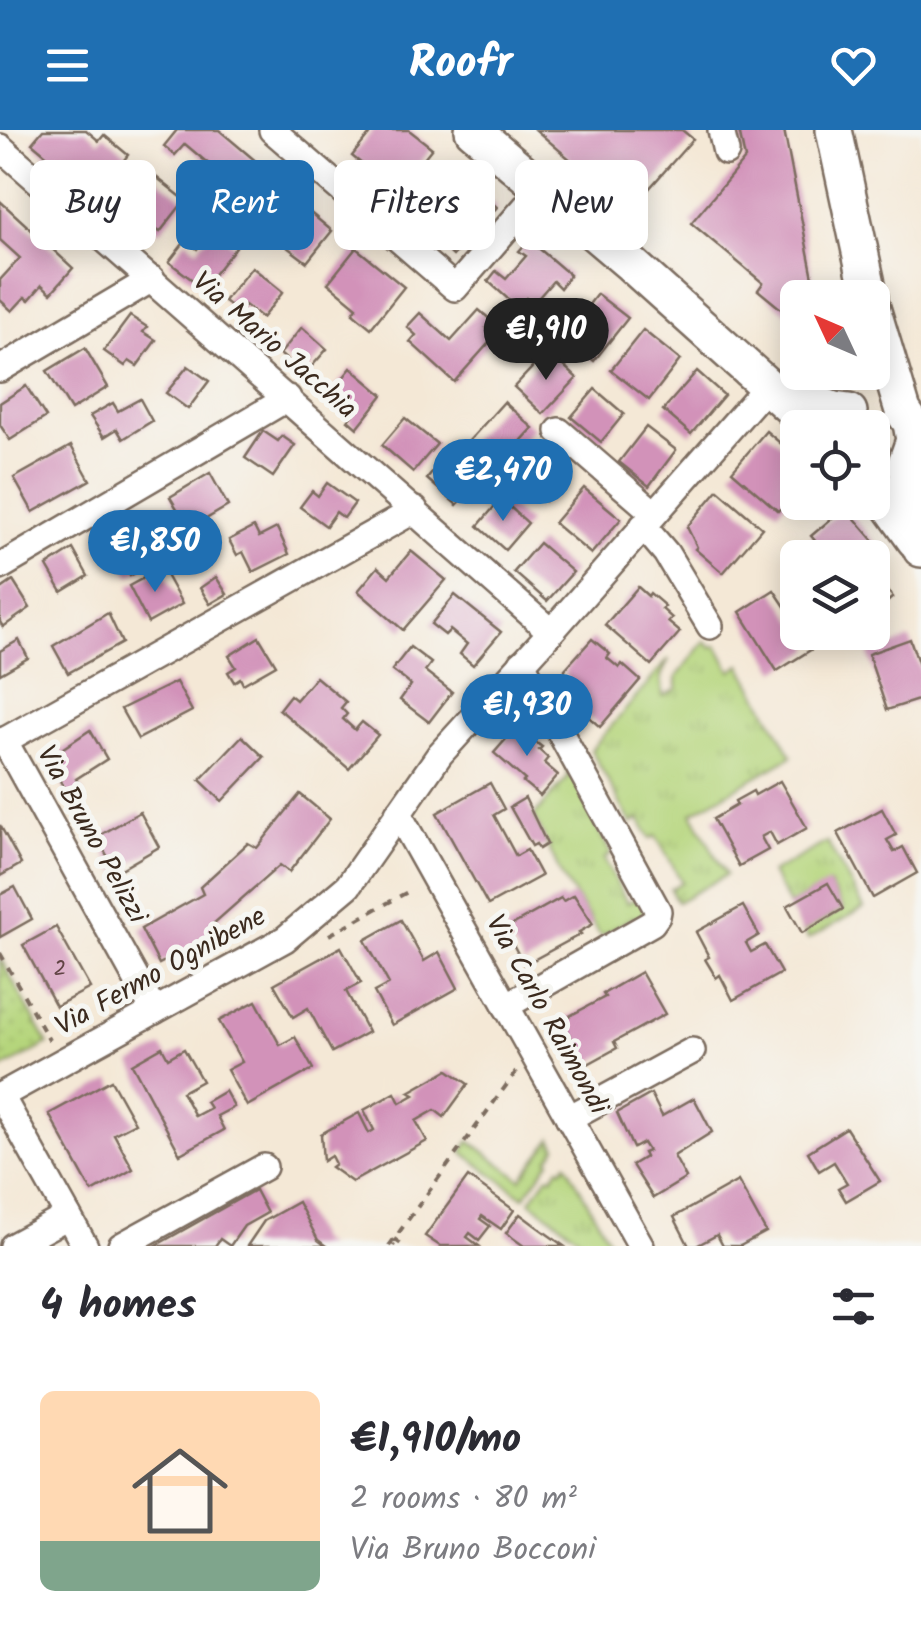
<!DOCTYPE html>
<meta charset="utf-8">
<style>
:root{--surface:#fff;--page:#f7f7f7;--text:#2b2b33;--muted:#7c7c81;--line:#e1e1e2;--accent:#1f6fb2}
body{margin:0;font-family:Kalam,sans-serif;background:var(--page);color:var(--text);height:100vh;display:flex;flex-direction:column;font-size:38px;white-space:nowrap}
*{box-sizing:border-box;margin:0}
p{font-size:32px;color:var(--muted)}
.icon{flex:none;width:55px;height:55px;fill:none;stroke:currentColor;stroke-width:2;stroke-linecap:round;stroke-linejoin:round}
.map{position:relative;height:1116px;overflow:hidden}
.side{display:flex;flex-direction:column;background:var(--surface);flex:1}
.side>*{flex:none}
.banner{position:absolute;left:30px;top:30px;width:862px;height:90px;display:flex;gap:20px}
.needle{width:65px;rotate:314deg}
.fabs{position:absolute;left:780px;top:150px;display:grid;gap:20px}
.fabs a{display:grid;place-items:center;width:110px;height:110px;border-radius:15px;background:var(--surface);box-shadow:0 5px 25px #0003;font-size:50px}
.price{position:absolute;translate:-50% -85px;padding:0 22px;border-radius:35px;background:var(--accent);color:#fff;font-size:32px;line-height:65px;filter:drop-shadow(0 2px 5px #0008)}
.price::after{content:'';position:absolute;left:50%;top:60px;width:30px;height:22px;margin-left:-15px;background:inherit;clip-path:polygon(0 0,100% 0,50% 100%)}
.price.current{background:#222;color:#fff}
ul{padding:0;list-style:none}
li{display:flex;align-items:center;gap:30px;height:250px;padding:0 40px}
li+li{border-top:2px solid var(--line)}
li span{display:grid;place-items:center;flex:none;width:280px;height:200px;border-radius:15px;color:#555}
li>.icon{margin-inline-start:auto}
span .icon{width:120px;height:120px;fill:#fffc;stroke-width:1}
li b{font-size:42px}
h2{display:flex;justify-content:space-between;align-items:center;height:120px;padding:0 40px;font-size:42px}
.pill{padding:0 35px;border-radius:15px;background:var(--surface);box-shadow:0 5px 25px #0003;font-size:35px;line-height:90px}
.pill.current{background:var(--accent);color:#fff}
header{display:flex;justify-content:space-between;align-items:center;height:130px;padding:0 40px;background:var(--accent);color:#fff;font-size:45px;font-weight:700}
.map>svg:first-child{display:block}
</style>
<header><svg class="icon" aria-label="menu" viewBox="0 0 24 24"><path d="M4 6h16M4 12h16M4 18h16"/></svg>Roofr<svg class="icon" aria-label="heart" viewBox="0 0 24 24"><path d="M12 20l-8-8c-3-5 5-10 8-4 3-6 11-1 8 4z"/></svg></header>
<div class="map">
<svg width="921" height="1116" viewBox="0 0 921 1116">
<defs>
<pattern id="grass-tufts" width="24" height="20" patternUnits="userSpaceOnUse" patternTransform="scale(2.5)"><rect width="24" height="20" fill="#b5d57c"/><path d="M3 7l-1-3M5 7V3M7 7l1-3M15 17l-1-3M17 17v-4M19 17l1-3" fill="none" stroke="#9db76b"/></pattern>
<pattern id="park-dots" width="8" height="8" patternUnits="userSpaceOnUse" patternTransform="scale(2.5)"><rect width="8" height="8" fill="#b5d57c"/><path d="M2 2h.1M6 6h.1" fill="none" stroke="#9db76b" stroke-width="1.8" stroke-linecap="round"/></pattern>
</defs>
<rect width="100%" height="100%" fill="#f6f6f2"/>
<filter id="ink" filterUnits="userSpaceOnUse"><feTurbulence type="fractalNoise" baseFrequency=".01" numOctaves="2"/><feDisplacementMap in="SourceGraphic" scale="20" xChannelSelector="R" yChannelSelector="G"/><feConvolveMatrix kernelMatrix="1 2 1 2 8 2 1 2 1" color-interpolation-filters="sRGB"/></filter>
<filter id="wash" filterUnits="userSpaceOnUse"><feTurbulence type="fractalNoise" baseFrequency=".0048" numOctaves="4" result="noise"/><feDisplacementMap in="SourceGraphic" scale="40" xChannelSelector="R" yChannelSelector="G"/><feGaussianBlur stdDeviation="2.25" result="paint"/><feColorMatrix in="noise" values="0 0 0 0 0 0 0 0 0 0 0 0 0 0 0 0 0 1.4 0 .05"/><feComposite in="paint" operator="in"/></filter>
<g filter="url(#wash)">
<rect width="100%" height="100%" fill="#f4e8d6"/>
<!-- grass -->
<g fill="url(#grass-tufts)" stroke="#78804d" stroke-width="2.5">
<polygon points="705,511 712,517 717,515 731,541 741,535 792,626 692,683 726,745 677,772 670,759 682,752 656,706 650,709 639,689 631,693 591,620 669,529 661,546 663,566 677,559 677,547"/>
<path d="M 574,639 L 591,686 L 611,724 L 604,729 L 627,773 L 641,766 C 646,776 646,784 636,792 L 633,787 L 601,806 L 562,747 L 534,686 L 569,646 L 567,642 Z"/>
<polygon points="827,712 864,778 808,809 804,801 843,779 829,754 789,775 771,743"/>
<polygon points="552,1008 557,1017 548,1029 550,1031 524,1067 462,1022 470,1011 521,1049"/>
<polygon points="566,1033 612,1116 591,1116 530,1071 548,1046 552,1048 559,1037 562,1039"/>
</g>
<!-- park -->
<polygon fill="url(#park-dots)" stroke="#78804d" stroke-width="2.5" points="0,828 48,914 0,940"/>
<g id="blocks">
<!-- building -->
<g fill="#d292b9">
<polygon points="43,0 86,0 99,11 104,5 128,25 95,66 32,13"/>
<polygon points="177,0 219,0 264,38 235,74 221,63 230,52 185,14 175,25 164,16"/>
<polygon points="373,0 409,0 432,18 397,62 352,26"/>
<polygon points="536,0 682,0 693,9 647,61 611,32 595,51"/>
<polygon points="739,0 784,0 817,168 798,168 798,193 758,160 763,153 691,93 745,29"/>
<polygon points="451,37 497,77 453,126 408,85"/>
<polygon points="151,43 185,70 160,102 154,98 146,109 116,86"/>
<polygon points="289,65 332,101 307,132 287,117 292,110 278,99 268,112 258,103 262,98 253,90 269,70 278,77"/>
<polygon points="0,71 73,138 51,163 42,155 29,170 25,167 12,181 0,170 0,150 20,128 0,110"/>
<polygon points="214,98 236,117 203,158 169,132 186,110 197,119"/>
<polygon points="529,110 570,145 560,158 553,151 533,174 526,168 518,178 488,151 496,141 506,149 526,126 519,121"/>
<polygon points="356,118 404,157 371,198 353,183 357,177 328,153"/>
<polygon points="252,137 283,162 262,188 245,175 239,183 224,171"/>
<polygon points="597,164 628,188 594,231 564,207"/>
<polygon points="479,180 492,191 486,198 495,206 454,252 410,212 416,205 407,197 420,183 451,211"/>
<polygon points="130,186 147,197 143,202 156,210 137,236 129,231 125,236 104,221"/>
<polygon points="302,197 327,219 304,245 280,224"/>
<polygon points="643,200 680,230 649,270 611,240"/>
<polygon points="85,218 108,257 71,280 47,241"/>
<polygon points="548,221 577,248 543,284 514,257"/>
<polygon points="188,236 209,251 188,279 166,263"/>
<polygon points="351,238 383,265 357,298 348,290 357,279 334,259"/>
<polygon points="697,241 724,265 691,304 663,280"/>
<polygon points="26,256 46,287 10,310 0,295 0,273"/>
<polygon points="595,259 624,284 601,312 571,287"/>
<polygon points="140,269 152,291 123,309 117,299 104,307 90,286 113,273 118,281"/>
<polygon points="504,272 533,298 498,336 469,311"/>
<polygon points="405,288 437,314 413,342 382,315"/>
<polygon points="646,297 676,320 649,356 619,332"/>
<polygon points="263,301 278,311 282,306 295,315 273,347 245,328"/>
<polygon points="766,301 798,328 798,359 778,381 732,341"/>
<polygon points="71,316 90,350 33,382 14,348"/>
<polygon points="450,321 472,340 464,351 472,358 457,375 427,349"/>
<polygon points="547,325 569,342 545,371 523,354"/>
<polygon points="210,343 228,376 189,399 170,367"/>
<polygon points="327,353 355,373 344,388 336,382 326,396 300,377 312,361 318,366"/>
<polygon points="584,358 621,389 591,424 554,393"/>
<polygon points="718,360 762,398 723,443 695,419 697,417 687,397"/>
<polygon points="501,369 528,393 505,420 478,396"/>
<polygon points="845,377 881,419 871,428 817,428 824,421 811,406"/>
<polygon points="144,384 167,424 130,446 107,406"/>
<polygon points="254,397 259,407 277,398 289,424 253,442 243,422 237,425 229,410"/>
<polygon points="539,413 573,442 547,471 514,442"/>
<polygon points="73,419 88,446 62,462 47,436"/>
<polygon points="411,421 446,450 403,500 358,461 378,437 389,447"/>
<polygon points="162,438 182,474 148,493 129,456"/>
<polygon points="216,447 227,464 210,474 200,458"/>
<polygon points="13,451 30,478 3,497 0,492 0,460"/>
<polygon points="882,454 893,467 872,485 872,461"/>
<polygon points="638,457 648,466 650,463 665,476 662,479 672,488 668,492 680,502 651,535 605,495"/>
<polygon points="774,460 798,496 798,502 801,502 812,519 777,541 740,482"/>
<polygon points="455,465 501,502 473,535 460,524 467,514 450,500 445,505 431,494"/>
<polygon points="108,483 122,513 68,543 53,516"/>
<polygon points="259,507 276,535 243,554 240,548 234,552 228,542 236,537 229,526"/>
<polygon points="592,509 610,524 607,528 619,538 622,534 640,550 600,597 580,579 588,569 565,547 565,539"/>
<polygon points="910,509 921,541 921,569 887,580 868,524"/>
<polygon points="19,510 28,528 0,544 0,521"/>
<polygon points="410,517 431,533 425,541 452,562 429,592 400,570 411,555 392,540"/>
<polygon points="316,547 346,572 341,578 347,584 343,589 355,600 362,592 378,605 349,639 279,579 290,565 296,570"/>
<polygon points="176,552 192,581 138,609 121,579"/>
<polygon points="520,593 537,608 534,611 542,617 539,620 548,628 544,633 558,645 540,666 523,652 525,650 494,623"/>
<polygon points="90,600 107,629 76,649 84,663 72,671 47,629"/>
<polygon points="242,606 264,627 222,671 200,650"/>
<polygon points="780,651 807,698 777,715 770,702 761,707 768,720 739,736 713,689 737,675 735,671 753,661 755,665"/>
<polygon points="490,653 504,679 494,685 516,726 527,720 541,746 488,775 437,683"/>
<polygon points="300,664 330,689 289,742 280,735 213,794 217,803 159,834 141,799 203,764 200,757 248,713 257,718"/>
<polygon points="525,668 547,714 539,719 536,714 532,716 510,677"/>
<polygon points="882,679 896,705 887,710 894,722 903,717 917,743 873,768 838,703"/>
<polygon points="140,682 159,717 116,742 97,707"/>
<polygon points="0,695 21,734 0,746"/>
<polygon points="828,753 843,779 802,803 787,776"/>
<polygon points="15,757 32,789 0,807 0,765"/>
<polygon points="574,765 593,794 579,802 581,804 524,835 505,799 561,768 563,771"/>
<polygon points="743,776 759,805 746,813 751,822 765,815 781,843 733,870 720,845 716,848 711,839 705,829 709,827 696,802"/>
<polygon points="401,790 424,831 439,822 458,858 392,895 374,862 389,854 365,810"/>
<polygon points="56,797 90,858 56,876 23,815"/>
<polygon points="341,817 361,853 346,861 368,902 332,922 308,878 293,887 274,854"/>
<polygon points="641,842 665,884 614,912 617,918 586,935 562,890 605,867 603,864"/>
<polygon points="256,871 280,915 295,907 313,939 247,976 227,940 242,932 219,891"/>
<polygon points="162,917 168,928 184,919 202,951 182,962 195,986 210,978 206,972 225,961 234,977 217,986 224,1000 180,1024 132,934"/>
<polygon points="448,940 468,954 444,987 435,980 416,991 427,1011 352,1052 331,1037 335,1034 331,1026 323,1031 321,1004 359,983 369,1003 374,1000 364,980 395,963 400,973 414,965 409,962"/>
<polygon points="111,950 135,993 114,1004 133,1039 92,1062 49,984"/>
<polygon points="651,964 662,986 694,968 712,1002 674,1026 686,1048 653,1068 632,1035 645,1027 643,1023 648,1021 643,1013 633,1018 617,983"/>
<polygon points="846,998 880,1051 846,1071 838,1058 847,1053 834,1032 819,1041 808,1022"/>
<polygon points="468,1047 514,1080 501,1099 482,1086 480,1089 490,1096 479,1110 470,1103 467,1107 479,1116 440,1116 425,1106"/>
<polygon points="738,1051 766,1102 740,1116 723,1116 717,1105 696,1116 689,1116 674,1087"/>
<polygon points="255,1060 267,1083 244,1096 230,1116 220,1109 215,1116 155,1116"/>
<polygon points="298,1072 318,1110 326,1116 247,1116 264,1091"/>
<polygon points="520,1084 536,1096 564,1116 524,1116 506,1103"/>
</g>
</g>
</g>
<g filter="url(#ink)">
<use href="#blocks" fill-opacity="0" stroke="#7c6c5e" stroke-width="2.5"/>
<g fill="none" stroke-linecap="round" stroke-linejoin="round">
<defs>
<g id="street">
<polyline points="272,0 455,158 542,58"/>
<polyline points="721,0 726,22"/>
<polyline points="0,17 551,502"/>
<polyline points="0,239 152,149"/>
<polyline points="559,301 654,383"/>
<polyline points="643,396 666,423 710,496"/>
<polyline points="0,437 288,268"/>
<polyline points="4,610 154,881"/>
<polyline points="0,613 415,380"/>
<polyline points="398,683 641,1116"/>
<polyline points="506,876 652,793 657,786 658,781 522,533"/>
<polyline points="0,966 285,809 348,756 440,624 551,502 768,255"/>
<polyline points="1,966 85,1116"/>
<polyline points="569,988 692,921"/>
<polyline points="13,1116 68,1086"/>
<polyline points="121,1116 264,1037"/>
</g>
<g id="secondary">
<polyline points="473,0 631,134 814,298"/>
<polyline points="834,0 870,168"/>
<polyline points="872,178 903,281 911,293 914,310 906,333 921,419"/>
<polyline points="784,261 834,280 849,282"/>
<polyline points="872,350 915,410"/>
</g>
</defs>
<!-- street casing -->
<use href="#street" stroke="#7c6c5e" stroke-width="30"/>
<!-- secondary casing -->
<use href="#secondary" stroke="#7c6c5e" stroke-width="40"/>
<!-- path -->
<g stroke="#7c6c5e" stroke-width="4" stroke-dasharray="8 8" stroke-linecap="butt">
<polyline points="329,805 413,759"/>
<polyline points="0,823 49,910"/>
<polyline points="394,1109 404,1116"/>
<polyline points="389,1116 516,942"/>
<polyline points="393,1116 394,1114"/>
</g>
<!-- street -->
<use href="#street" stroke="#fff" stroke-width="25"/>
<!-- secondary -->
<use href="#secondary" stroke="#fff" stroke-width="35"/>
</g>
</g>
<g text-anchor="middle" dominant-baseline="central" stroke-width="10" stroke-linejoin="round" paint-order="stroke">
<!-- number labels -->
<g font-size="22" fill="#614445">
<text x="60" y="839">2</text>
</g>
<!-- street labels -->
<g font-size="28" fill="#3b2a1e" stroke="#f6f6f2">
<text transform="translate(274 216) rotate(41)">Via Mario Jacchia</text>
<text transform="translate(91 705) rotate(61)">Via Bruno Pelizzi</text>
<text transform="translate(161 842) rotate(-29)">Via Fermo Ognibene</text>
<text transform="translate(546 885) rotate(61)">Via Carlo Raimondi</text>
</g>
</g>
</svg>
<div class="fabs">
<a><svg class="needle" viewBox="-14 -14 28 28"><path d="M0-13l5 13h-10z" fill="#e53935"/><path d="M0 13l5-13h-10z" fill="#7c7c81"/></svg></a>
<a><svg class="icon" aria-label="locate" viewBox="0 0 24 24"><circle cx="12" cy="12" r="6"/><path d="M12 2v4M12 18v4M2 12h4M18 12h4"/></svg></a>
<a><svg class="icon" aria-label="layers" viewBox="0 0 24 24"><path d="M12 4l9 5-9 5-9-5zM3 14l9 5 9-5"/></svg></a>
</div>
<b class="price current" style="left:546px;top:253px">€1,910</b>
<b class="price" style="left:503px;top:394px">€2,470</b>
<b class="price" style="left:155px;top:465px">€1,850</b>
<b class="price" style="left:527px;top:629px">€1,930</b>
<div class="banner">
<a class="pill">Buy</a>
<a class="pill current">Rent</a>
<a class="pill">Filters</a>
<a class="pill">New</a>
</div>
</div>
<section class="side">
<h2>4 homes<svg class="icon" aria-label="filters" viewBox="0 0 24 24"><path d="M4 7h16M4 17h16"/><circle cx="9" cy="7" r="2"/><circle cx="15" cy="17" r="2"/></svg></h2>
<ul>
<li><span style="background:linear-gradient(#ffd9b3 75%,#7fa58c 0)"><svg class="icon" aria-label="home" viewBox="0 0 24 24"><path d="M3 11l9-7 9 7M6 9v11h12V9"/></svg></span><div><b>€1,910/mo</b><p>2 rooms · 80 m²</p><p>Via Bruno Bocconi</p></div></li>
</ul>
</section>
